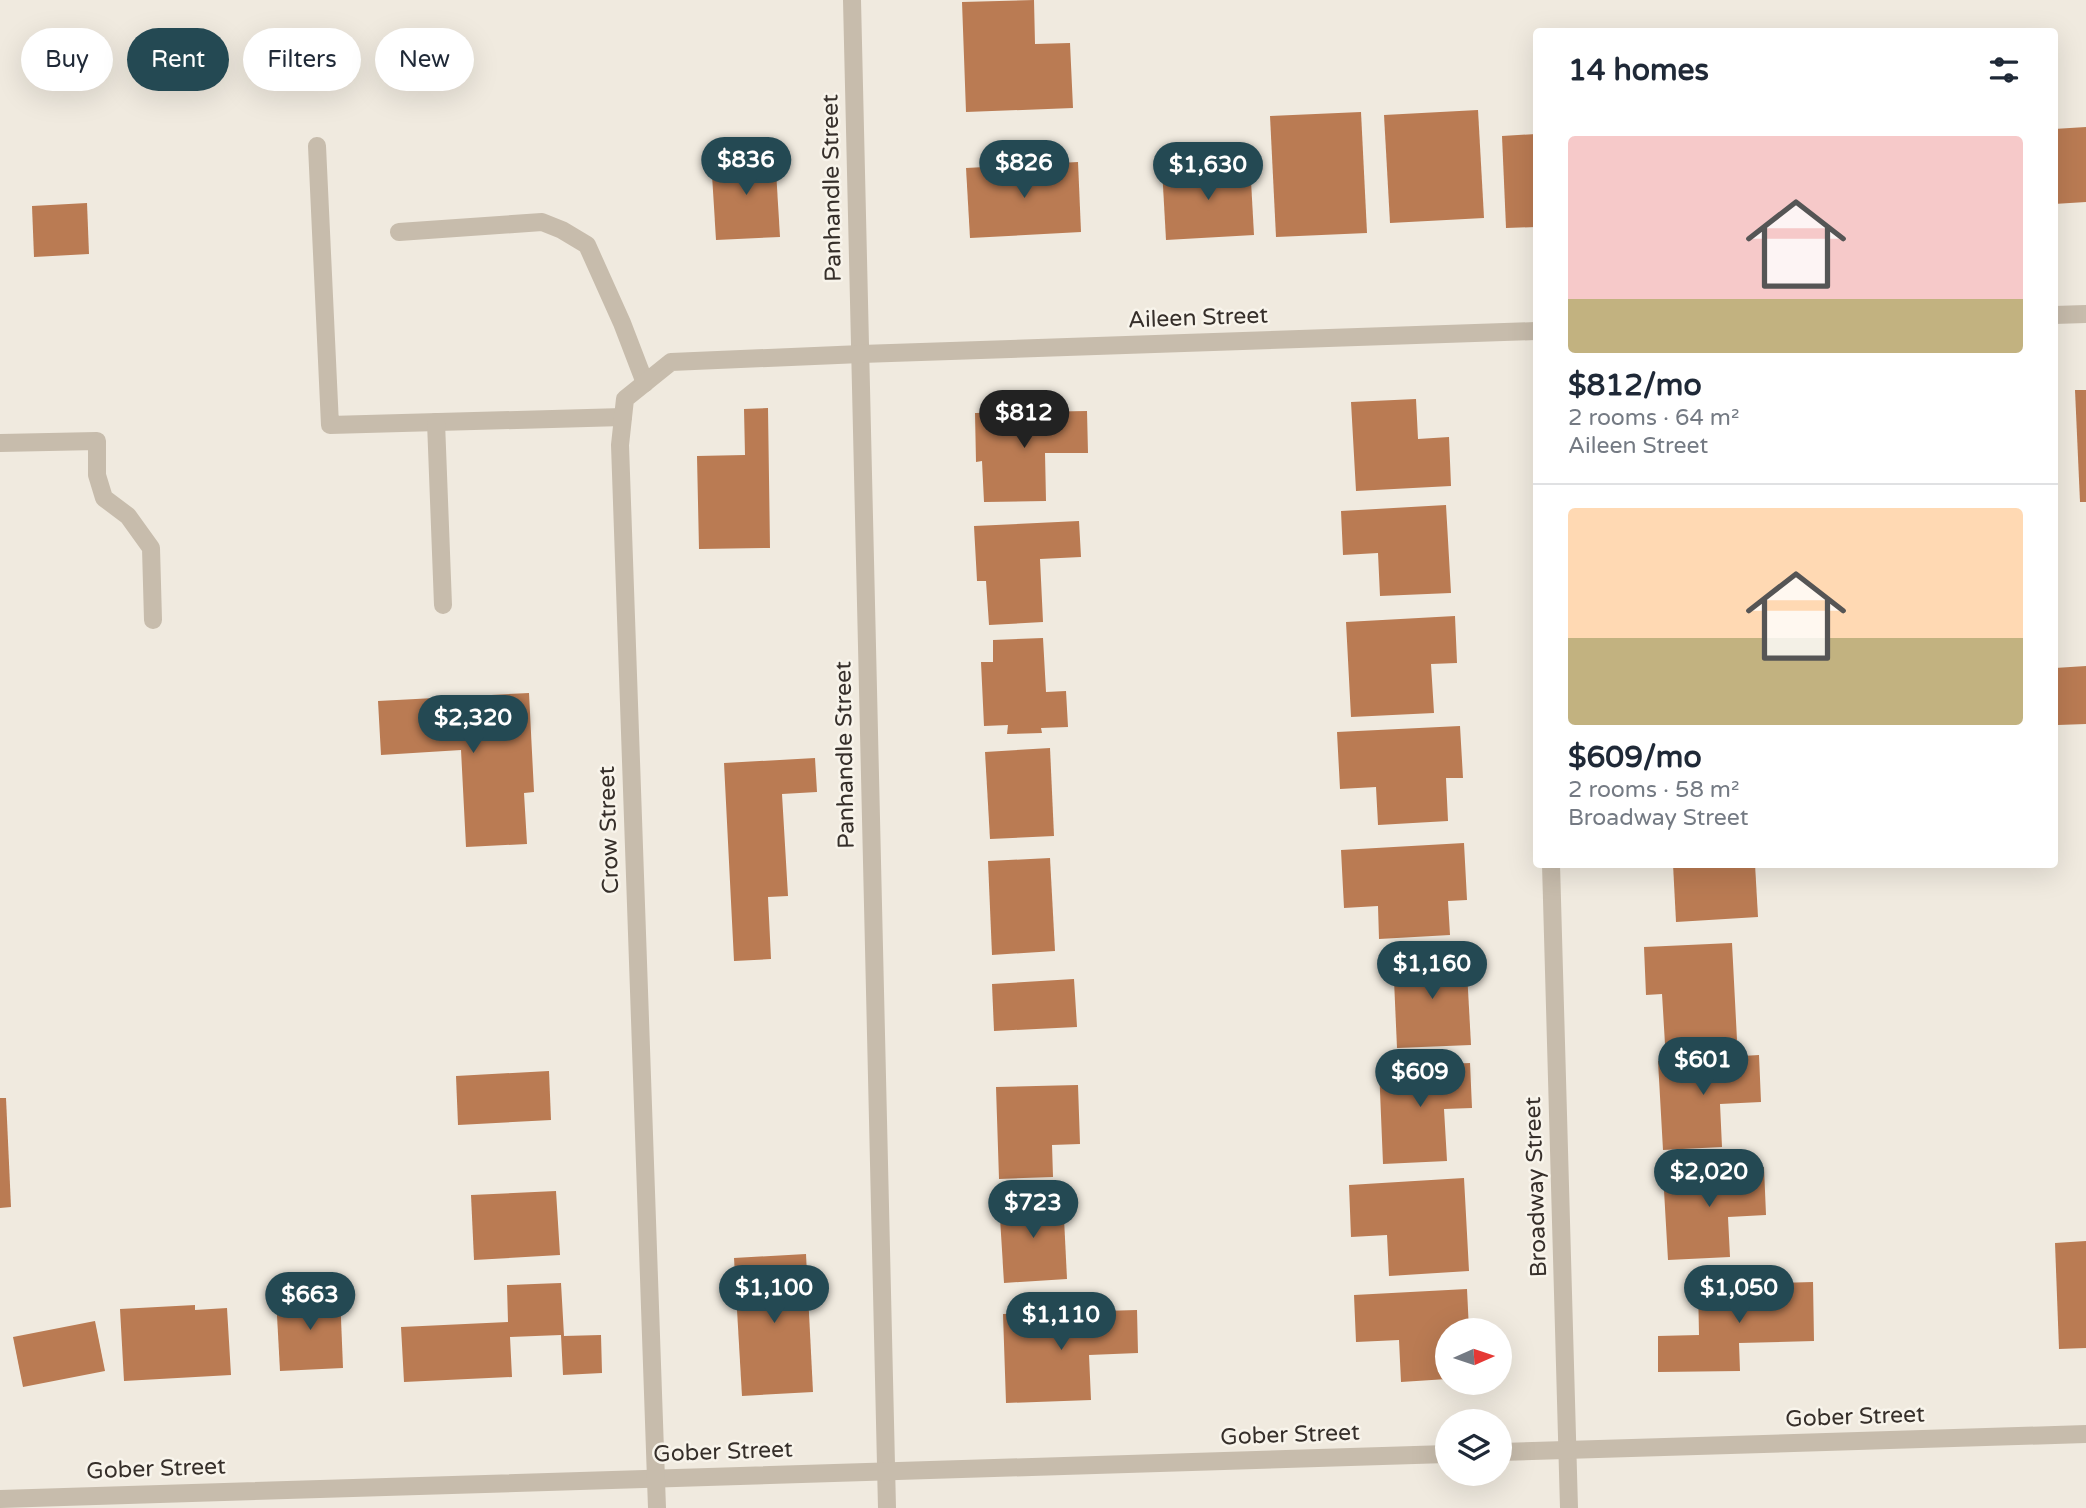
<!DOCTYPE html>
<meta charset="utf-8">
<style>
:root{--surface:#fff;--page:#f2f2f3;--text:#1f2937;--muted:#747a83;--line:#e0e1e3;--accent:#244953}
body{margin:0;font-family:"Varela Round",sans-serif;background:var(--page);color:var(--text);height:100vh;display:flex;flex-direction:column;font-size:26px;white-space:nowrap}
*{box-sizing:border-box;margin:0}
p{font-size:23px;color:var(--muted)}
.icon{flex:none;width:38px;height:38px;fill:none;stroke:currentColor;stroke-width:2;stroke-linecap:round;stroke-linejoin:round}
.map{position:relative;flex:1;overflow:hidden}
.sheet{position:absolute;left:1533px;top:28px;width:525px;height:840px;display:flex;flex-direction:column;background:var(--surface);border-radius:7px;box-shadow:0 7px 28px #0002}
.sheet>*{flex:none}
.guide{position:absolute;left:21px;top:28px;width:665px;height:63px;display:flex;gap:14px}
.needle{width:46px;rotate:87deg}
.controls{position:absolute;left:1435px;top:1318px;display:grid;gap:14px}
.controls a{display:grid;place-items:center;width:77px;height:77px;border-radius:50%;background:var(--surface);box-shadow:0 7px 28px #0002;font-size:35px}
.price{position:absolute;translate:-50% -60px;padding:0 16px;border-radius:24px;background:var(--accent);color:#fff;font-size:23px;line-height:46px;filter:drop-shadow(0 2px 4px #0008)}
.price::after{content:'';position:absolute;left:50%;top:42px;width:21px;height:16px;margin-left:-10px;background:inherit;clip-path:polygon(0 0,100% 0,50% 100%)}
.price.on{background:#222;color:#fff}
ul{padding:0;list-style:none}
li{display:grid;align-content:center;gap:14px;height:371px;padding:0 35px}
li+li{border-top:2px solid var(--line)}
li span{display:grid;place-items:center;height:217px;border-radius:7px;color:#555}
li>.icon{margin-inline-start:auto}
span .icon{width:126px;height:126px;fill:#fffc;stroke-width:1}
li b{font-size:30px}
h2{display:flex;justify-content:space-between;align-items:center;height:84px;padding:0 35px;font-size:30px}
.tag{padding:0 24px;border-radius:32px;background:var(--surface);box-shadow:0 7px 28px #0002;font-size:24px;line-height:63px}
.tag.on{background:var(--accent);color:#fff}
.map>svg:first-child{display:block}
</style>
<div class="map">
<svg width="2086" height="1508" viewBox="0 0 2086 1508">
<rect width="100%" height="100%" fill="#f0eadf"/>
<!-- building -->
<g fill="#ba7b53">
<polygon points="1034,0 1035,44 1070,43 1073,108 966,112 962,2"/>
<polygon points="1478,110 1484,218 1390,223 1384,115"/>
<polygon points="1361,112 1367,233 1276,237 1270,116"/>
<polygon points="2086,127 2086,202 2054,204 2054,129"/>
<polygon points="1536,134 1536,227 1506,228 1502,136"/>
<polygon points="775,154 780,237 716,240 711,158"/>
<polygon points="1078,162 1081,232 970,238 966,168"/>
<polygon points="1250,163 1254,235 1166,240 1162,168"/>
<polygon points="87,203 89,254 34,257 32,206"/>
<polygon points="2075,390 2086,390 2086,502 2080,502"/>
<polygon points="1416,399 1418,439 1449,437 1451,486 1356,491 1351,402"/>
<polygon points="768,408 770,548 699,549 697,456 745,455 744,409"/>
<polygon points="1087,411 1088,453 1045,453 1046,501 984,502 982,461 976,462 975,413"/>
<polygon points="1446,505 1451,593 1380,596 1378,553 1343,555 1341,511"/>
<polygon points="1079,521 1081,557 1040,559 1043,622 989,625 986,581 977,581 974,526"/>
<polygon points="1455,616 1457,663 1431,664 1434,713 1351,717 1346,622"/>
<polygon points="1043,638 1046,692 1066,691 1068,727 1041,728 1042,733 1007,734 1008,725 984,726 981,662 993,662 993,640"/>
<polygon points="2086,666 2086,724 2058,725 2055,668"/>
<polygon points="529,693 534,792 524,793 527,844 466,847 461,750 381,755 378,701"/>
<polygon points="1460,726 1463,778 1446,778 1448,821 1378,825 1376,787 1340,789 1337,732"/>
<polygon points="1050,748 1054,836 990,839 985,752"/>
<polygon points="815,758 817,792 782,794 788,896 768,897 771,959 734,961 724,763"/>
<polygon points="1464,843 1467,900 1448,901 1450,935 1379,939 1378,906 1344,908 1341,850"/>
<polygon points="1050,858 1055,951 992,955 988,861"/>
<polygon points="1673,864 1755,864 1758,917 1676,922"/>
<polygon points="1732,943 1737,1040 1665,1044 1662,994 1646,995 1644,947"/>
<polygon points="1466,953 1471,1045 1397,1048 1393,957"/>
<polygon points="1074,979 1077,1027 994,1031 992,984"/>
<polygon points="1759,1055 1761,1102 1720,1104 1722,1147 1663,1150 1658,1061"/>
<polygon points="1470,1063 1472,1108 1444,1109 1447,1161 1383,1164 1379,1067"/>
<polygon points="549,1071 551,1120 458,1125 456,1076"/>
<polygon points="1078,1085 1080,1144 1052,1145 1053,1177 999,1179 996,1087"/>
<polygon points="0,1098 6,1098 11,1207 0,1208"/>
<polygon points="1764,1167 1766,1215 1728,1217 1730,1257 1668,1260 1663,1173"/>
<polygon points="1464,1178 1469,1271 1389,1276 1387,1235 1351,1237 1349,1185"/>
<polygon points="556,1191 560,1255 474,1260 471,1195"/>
<polygon points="1063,1198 1067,1279 1004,1283 999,1201"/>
<polygon points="2086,1241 2086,1348 2059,1349 2055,1243"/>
<polygon points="806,1254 813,1392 742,1396 734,1258"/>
<polygon points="1813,1282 1814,1341 1739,1343 1740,1371 1658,1372 1658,1336 1699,1335 1698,1285"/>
<polygon points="561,1283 564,1336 601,1335 602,1373 563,1375 561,1335 510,1337 512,1377 404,1382 401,1327 508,1322 507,1285"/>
<polygon points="1467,1289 1469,1330 1447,1330 1447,1379 1401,1382 1399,1340 1356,1342 1354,1295"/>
<polygon points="340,1294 343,1368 280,1371 276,1297"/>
<polygon points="195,1305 195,1310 227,1308 231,1375 124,1381 120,1309"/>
<polygon points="1137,1310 1138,1353 1089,1355 1091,1400 1006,1403 1003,1314"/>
<polygon points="95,1321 105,1371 23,1387 13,1337"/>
</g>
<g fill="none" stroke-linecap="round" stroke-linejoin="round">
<!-- minor -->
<g stroke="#c7bcac" stroke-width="18">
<polyline points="852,0 887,1508"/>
<polyline points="317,146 330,425 623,417"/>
<polyline points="399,232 542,222 562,230 587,245 622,323 645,383"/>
<polyline points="2054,315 2086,314"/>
<polyline points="436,422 443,605"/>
<polyline points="0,443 97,441 97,475 104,498 128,516 151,548 153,620"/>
<polyline points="1551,864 1569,1508"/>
<polyline points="1500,1452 2086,1434"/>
<polyline points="0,1499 1447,1454"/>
<polyline points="657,1508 620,445 625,399 671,362 861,354 1536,331"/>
</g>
</g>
<g text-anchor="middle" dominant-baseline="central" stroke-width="5" stroke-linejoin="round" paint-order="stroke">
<!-- street labels -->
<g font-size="23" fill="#362f2a" stroke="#f8f4eb">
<text transform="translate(832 188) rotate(-91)">Panhandle Street</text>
<text transform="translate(1198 318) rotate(-2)">Aileen Street</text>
<text transform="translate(845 755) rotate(-91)">Panhandle Street</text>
<text transform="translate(609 830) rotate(-92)">Crow Street</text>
<text transform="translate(1536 1187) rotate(-92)">Broadway Street</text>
<text transform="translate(1855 1417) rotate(-2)">Gober Street</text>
<text transform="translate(1290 1435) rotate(-2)">Gober Street</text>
<text transform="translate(723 1452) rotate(-2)">Gober Street</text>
<text transform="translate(156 1469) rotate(-2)">Gober Street</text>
</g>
</g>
</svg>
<div class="controls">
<a><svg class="needle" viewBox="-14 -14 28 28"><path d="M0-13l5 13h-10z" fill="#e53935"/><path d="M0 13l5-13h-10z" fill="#747a83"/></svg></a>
<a><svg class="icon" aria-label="layers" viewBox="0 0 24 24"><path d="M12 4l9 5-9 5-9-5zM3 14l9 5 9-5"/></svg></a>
</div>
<b class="price" style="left:746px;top:197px">$836</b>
<b class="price" style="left:1024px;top:200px">$826</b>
<b class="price" style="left:1208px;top:202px">$1,630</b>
<b class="price on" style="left:1024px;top:450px">$812</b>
<b class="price" style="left:473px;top:755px">$2,320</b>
<b class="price" style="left:1432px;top:1001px">$1,160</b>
<b class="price" style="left:1703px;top:1097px">$601</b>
<b class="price" style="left:1420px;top:1109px">$609</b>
<b class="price" style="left:1709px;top:1209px">$2,020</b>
<b class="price" style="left:1033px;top:1240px">$723</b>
<b class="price" style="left:774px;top:1325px">$1,100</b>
<b class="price" style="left:1739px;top:1325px">$1,050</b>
<b class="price" style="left:310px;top:1332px">$663</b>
<b class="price" style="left:1061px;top:1352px">$1,110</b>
<div class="guide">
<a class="tag">Buy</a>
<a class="tag on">Rent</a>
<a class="tag">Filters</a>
<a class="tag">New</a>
</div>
<section class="sheet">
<h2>14 homes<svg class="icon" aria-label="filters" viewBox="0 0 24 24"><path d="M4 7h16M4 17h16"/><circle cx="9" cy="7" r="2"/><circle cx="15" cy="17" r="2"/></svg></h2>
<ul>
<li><span style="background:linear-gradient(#f6c9c9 75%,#c2b280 0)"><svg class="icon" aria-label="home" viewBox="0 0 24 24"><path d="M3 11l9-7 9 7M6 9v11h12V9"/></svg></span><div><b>$812/mo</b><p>2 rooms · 64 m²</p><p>Aileen Street</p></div></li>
<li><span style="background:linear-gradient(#ffd9b3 60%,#c2b280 0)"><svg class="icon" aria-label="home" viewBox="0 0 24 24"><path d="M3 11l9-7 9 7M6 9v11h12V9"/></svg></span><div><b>$609/mo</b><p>2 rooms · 58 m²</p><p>Broadway Street</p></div></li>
</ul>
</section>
</div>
